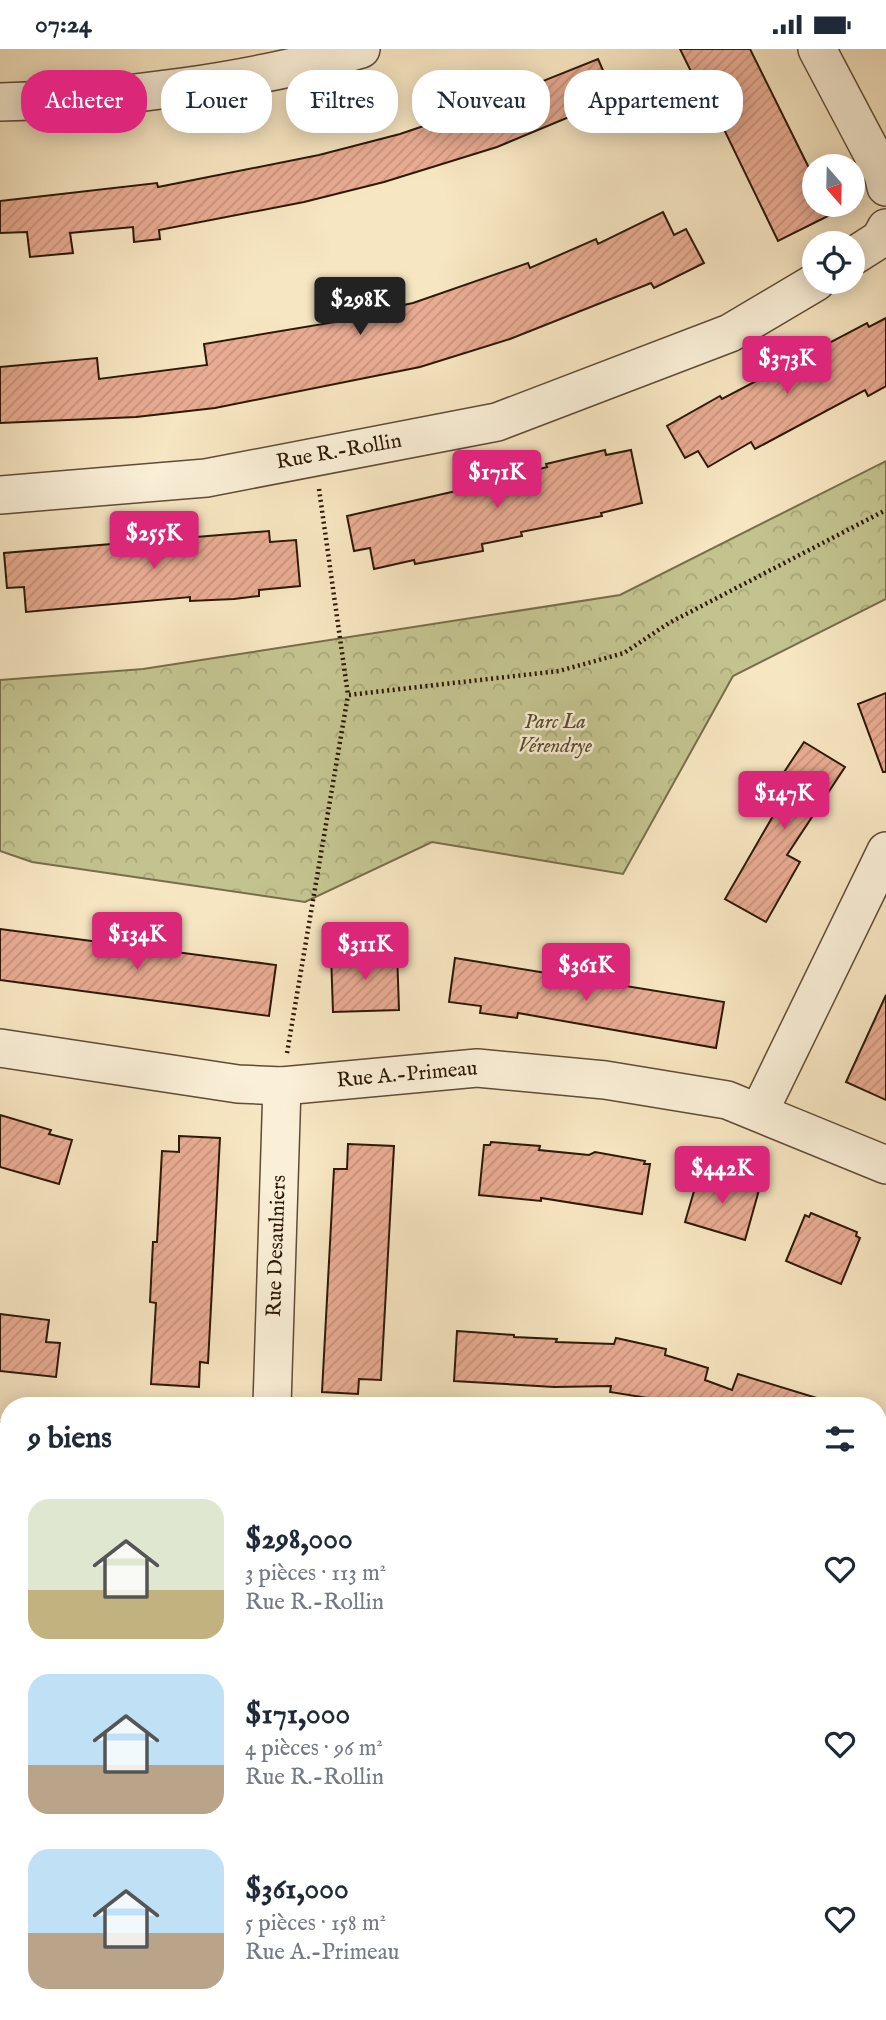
<!DOCTYPE html>
<html lang="fr">
<meta charset="utf-8">
<style>
:root{--surface:#fff;--page:#f2f2f3;--text:#1f2937;--muted:#747a83;--accent:#db2777}
body{margin:0;font-family:"IM FELL English",serif;background:var(--page);color:var(--text);height:100vh;display:flex;flex-direction:column;font-size:26px;white-space:nowrap}
*{box-sizing:border-box;margin:0}
p{font-size:23px;color:var(--muted)}
.icon{flex:none;width:38px;height:38px;fill:none;stroke:currentColor;stroke-width:2;stroke-linecap:round;stroke-linejoin:round}
.map{position:relative;flex:1;overflow:hidden}
.panel{position:absolute;left:0px;top:1348px;width:887px;height:625px;display:flex;flex-direction:column;background:var(--surface);border-radius:28px 28px 0 0;box-shadow:0 4px 18px #0003}
.panel>*{flex:none}
.hud{position:absolute;left:21px;top:21px;width:845px;height:63px;display:flex;gap:14px}
.needle{width:46px;rotate:160deg}
.controls{position:absolute;left:802px;top:105px;display:grid;gap:14px}
.controls a{display:grid;place-items:center;width:63px;height:63px;border-radius:50%;background:var(--surface);box-shadow:0 4px 18px #0003;font-size:35px}
.price{position:absolute;translate:-50% -60px;padding:0 16px;border-radius:7px;background:var(--accent);color:#fff;font-size:23px;line-height:46px;filter:drop-shadow(0 2px 4px #0008)}
.price::after{content:'';position:absolute;left:50%;top:42px;width:21px;height:16px;margin-left:-10px;background:inherit;clip-path:polygon(0 0,100% 0,50% 100%)}
.price.on{background:#222;color:#fff}
ul{padding:0;list-style:none}
li{display:flex;align-items:center;gap:21px;height:175px;padding:0 28px}
li span{display:grid;place-items:center;flex:none;width:196px;height:140px;border-radius:21px;color:#555}
li>.icon{margin-inline-start:auto}
span .icon{width:84px;height:84px;fill:#fffc;stroke-width:1}
li b{font-size:30px}
h2{display:flex;justify-content:space-between;align-items:center;height:84px;padding:0 28px;font-size:30px}
.chip{padding:0 24px;border-radius:28px;background:var(--surface);box-shadow:0 4px 18px #0003;font-size:24px;line-height:63px}
.chip.on{background:var(--accent);color:#fff}
.status{display:flex;justify-content:space-between;align-items:center;height:49px;padding:0 35px;background:var(--surface);direction:ltr}
.status svg{height:19px;fill:currentColor}
.map>svg:first-child{display:block}
</style>
<div class="status"><b>07:24</b><svg viewBox="0 0 49 12"><path d="M0 12V9h3v3zM5 12V6h3v6zM10 12V3h3v9zM15 12V0h3v12zM26 1h20v11H26zM47 4h2v5h-2z"/></svg></div>
<div class="map">
<svg width="886" height="1971" viewBox="0 0 886 1971">
<defs>
<pattern id="park-crowns" width="20" height="18" patternUnits="userSpaceOnUse" patternTransform="scale(1.75)"><rect width="20" height="18" fill="#c3c38f"/><path d="M2 6a3 3 0 1 1 6 0M12 15a3 3 0 1 1 6 0" fill="none" stroke="#a8a77a"/></pattern>
<pattern id="building-hatch" width="6" height="6" patternUnits="userSpaceOnUse" patternTransform="scale(1.75)"><rect width="6" height="6" fill="#e9ac93"/><path d="M-1 1l2-2M0 6l6-6M5 7l2-2" fill="none" stroke="#c8937d"/></pattern>
</defs>
<rect width="100%" height="100%" fill="#f7e6c2"/>
<filter id="stains"><feTurbulence type="fractalNoise" baseFrequency=".00286" numOctaves="4"/><feColorMatrix values="0 0 0 0 .2 0 0 0 0 .09 0 0 0 0 .02 0 0 0 .5 -.17"/></filter>
<radialGradient id="worn" r=".72"><stop offset=".6" stop-color="#630" stop-opacity="0"/><stop offset="1" stop-color="#630" stop-opacity=".3"/></radialGradient>
<!-- park -->
<polygon fill="url(#park-crowns)" stroke="#786e4b" stroke-width="2" points="886,412 886,550 733,627 623,825 432,793 305,853 32,813 0,802 0,631 143,620 620,546"/>
<!-- building -->
<g fill="url(#building-hatch)" stroke="#2e1907" stroke-width="2">
<polygon points="680,0 750,0 814,129 814,156 823,156 828,167 778,192 706,43 702,45"/>
<polygon points="598,10 615,49 497,98 384,133 304,153 159,181 160,190 134,193 133,178 70,184 73,204 30,208 27,183 0,184 0,152 157,134 158,138 319,106 400,85 468,62"/>
<polygon points="663,163 674,186 686,180 704,214 654,239 651,234 510,290 420,318 215,359 136,368 0,374 0,318 97,309 99,330 207,316 204,295 347,271 346,268 413,254 528,214 530,219 596,190 598,195"/>
<polygon points="886,269 886,337 868,347 865,341 755,400 751,393 708,418 698,402 685,409 667,377 720,347 722,350 867,274 869,278"/>
<polygon points="605,401 606,406 631,401 642,454 601,464 602,467 521,483 522,487 482,495 483,502 415,515 414,511 374,520 370,499 354,502 347,467 469,439 547,418 546,415"/>
<polygon points="269,482 270,493 296,491 300,537 259,541 259,547 234,550 190,552 190,548 26,563 24,538 7,539 4,504"/>
<polygon points="886,644 886,723 883,723 858,655"/>
<polygon points="804,693 845,718 787,806 800,813 766,873 725,850 777,760 765,752"/>
<polygon points="0,880 276,916 269,967 0,931"/>
<polygon points="397,902 399,961 333,963 331,905"/>
<polygon points="455,909 724,953 716,999 518,964 517,969 480,964 481,957 449,953"/>
<polygon points="886,946 886,1051 846,1033"/>
<polygon points="0,1066 51,1081 49,1085 72,1091 59,1135 0,1118"/>
<polygon points="179,1087 220,1089 208,1314 200,1313 199,1338 151,1335 156,1254 150,1253 153,1193 157,1193 162,1102 179,1103"/>
<polygon points="491,1093 540,1097 539,1101 589,1106 595,1103 645,1112 644,1115 650,1115 642,1165 541,1149 541,1152 479,1146 484,1096 490,1096"/>
<polygon points="348,1095 394,1097 381,1331 359,1330 358,1345 322,1343 334,1120 347,1120"/>
<polygon points="705,1124 759,1141 745,1191 685,1173 699,1125 705,1127"/>
<polygon points="811,1164 857,1183 856,1187 860,1189 841,1235 786,1212 805,1166 809,1168"/>
<polygon points="0,1265 49,1271 46,1293 60,1294 56,1328 0,1322"/>
<polygon points="457,1282 514,1286 514,1288 557,1290 556,1293 614,1295 616,1289 666,1300 665,1306 708,1319 705,1331 732,1341 738,1325 820,1350 819,1356 691,1356 610,1343 611,1337 554,1338 454,1332"/>
</g>
<g fill="none" stroke-linecap="round" stroke-linejoin="round">
<defs>
<g id="minor">
<polyline points="817,0 883,125 886,138"/>
<path d="M 0,53 C 113,51 253,33 361,0"/>
<polyline points="852,208 880,190 886,179"/>
<polyline points="0,446 206,429 497,373 730,284 816,233"/>
<polyline points="0,999 238,1035 282,1037 477,1019 605,1031 727,1051 886,1116"/>
<polyline points="759,1063 886,802"/>
<polyline points="272,1356 282,1037"/>
<polyline points="0,1392 9,1393"/>
<polyline points="878,1548 886,1554"/>
<polyline points="878,1694 886,1690"/>
<polyline points="0,1767 9,1768"/>
<polyline points="197,1964 199,1971"/>
<polyline points="732,1964 738,1971"/>
<polyline points="634,1971 634,1964"/>
</g>
</defs>
<!-- minor casing -->
<use href="#minor" stroke="#604c36" stroke-width="40"/>
<!-- path -->
<g stroke="#2e1907" stroke-width="4.5" stroke-dasharray="2 3.5" stroke-linecap="butt">
<polyline points="319,440 348,646 559,622 624,604 669,574 886,461"/>
<polyline points="287,1004 348,646"/>
</g>
<!-- minor -->
<use href="#minor" stroke="#faefd7" stroke-width="37"/>
</g>
<g text-anchor="middle" dominant-baseline="central" stroke-width="5" stroke-linejoin="round" paint-order="stroke">
<!-- street labels -->
<g font-size="21" fill="#2e1907" stroke="#faefd7">
<text transform="translate(339 403) rotate(-10)">Rue R.-Rollin</text>
<text transform="translate(407 1026) rotate(-5)">Rue A.-Primeau</text>
<text transform="translate(277 1197) rotate(-88)">Rue Desaulniers</text>
</g>
<!-- park labels -->
<g font-size="21" font-style="italic" fill="#5b4c30" stroke="#faefd7">
<text x="555" y="673">Parc La<tspan x="555" dy="24">Vérendrye</tspan></text>
</g>
</g>
<rect width="100%" height="100%" filter="url(#stains)"/>
<rect width="100%" height="100%" fill="url(#worn)"/>
</svg>
<div class="controls">
<a><svg class="needle" viewBox="-14 -14 28 28"><path d="M0-13l5 13h-10z" fill="#e53935"/><path d="M0 13l5-13h-10z" fill="#747a83"/></svg></a>
<a><svg class="icon" aria-label="locate" viewBox="0 0 24 24"><circle cx="12" cy="12" r="6"/><path d="M12 2v4M12 18v4M2 12h4M18 12h4"/></svg></a>
</div>
<b class="price on" style="left:360px;top:288px">$298K</b>
<b class="price" style="left:787px;top:347px">$373K</b>
<b class="price" style="left:497px;top:461px">$171K</b>
<b class="price" style="left:154px;top:522px">$255K</b>
<b class="price" style="left:784px;top:782px">$147K</b>
<b class="price" style="left:137px;top:923px">$134K</b>
<b class="price" style="left:365px;top:933px">$311K</b>
<b class="price" style="left:586px;top:954px">$361K</b>
<b class="price" style="left:722px;top:1157px">$442K</b>
<div class="hud">
<a class="chip on">Acheter</a>
<a class="chip">Louer</a>
<a class="chip">Filtres</a>
<a class="chip">Nouveau</a>
<a class="chip">Appartement</a>
</div>
<section class="panel">
<h2>9 biens<svg class="icon" aria-label="filters" viewBox="0 0 24 24"><path d="M4 7h16M4 17h16"/><circle cx="9" cy="7" r="2"/><circle cx="15" cy="17" r="2"/></svg></h2>
<ul>
<li><span style="background:linear-gradient(#dfe7d0 65%,#c2b280 0)"><svg class="icon" aria-label="home" viewBox="0 0 24 24"><path d="M3 11l9-7 9 7M6 9v11h12V9"/></svg></span><div><b>$298,000</b><p>3 pièces · 113 m²</p><p>Rue R.-Rollin</p></div><svg class="icon" aria-label="heart" viewBox="0 0 24 24"><path d="M12 20l-8-8c-3-5 5-10 8-4 3-6 11-1 8 4z"/></svg></li>
<li><span style="background:linear-gradient(#bfe0f5 65%,#b9a48a 0)"><svg class="icon" aria-label="home" viewBox="0 0 24 24"><path d="M3 11l9-7 9 7M6 9v11h12V9"/></svg></span><div><b>$171,000</b><p>4 pièces · 96 m²</p><p>Rue R.-Rollin</p></div><svg class="icon" aria-label="heart" viewBox="0 0 24 24"><path d="M12 20l-8-8c-3-5 5-10 8-4 3-6 11-1 8 4z"/></svg></li>
<li><span style="background:linear-gradient(#bfe0f5 60%,#b9a48a 0)"><svg class="icon" aria-label="home" viewBox="0 0 24 24"><path d="M3 11l9-7 9 7M6 9v11h12V9"/></svg></span><div><b>$361,000</b><p>5 pièces · 158 m²</p><p>Rue A.-Primeau</p></div><svg class="icon" aria-label="heart" viewBox="0 0 24 24"><path d="M12 20l-8-8c-3-5 5-10 8-4 3-6 11-1 8 4z"/></svg></li>
</ul>
</section>
</div>
